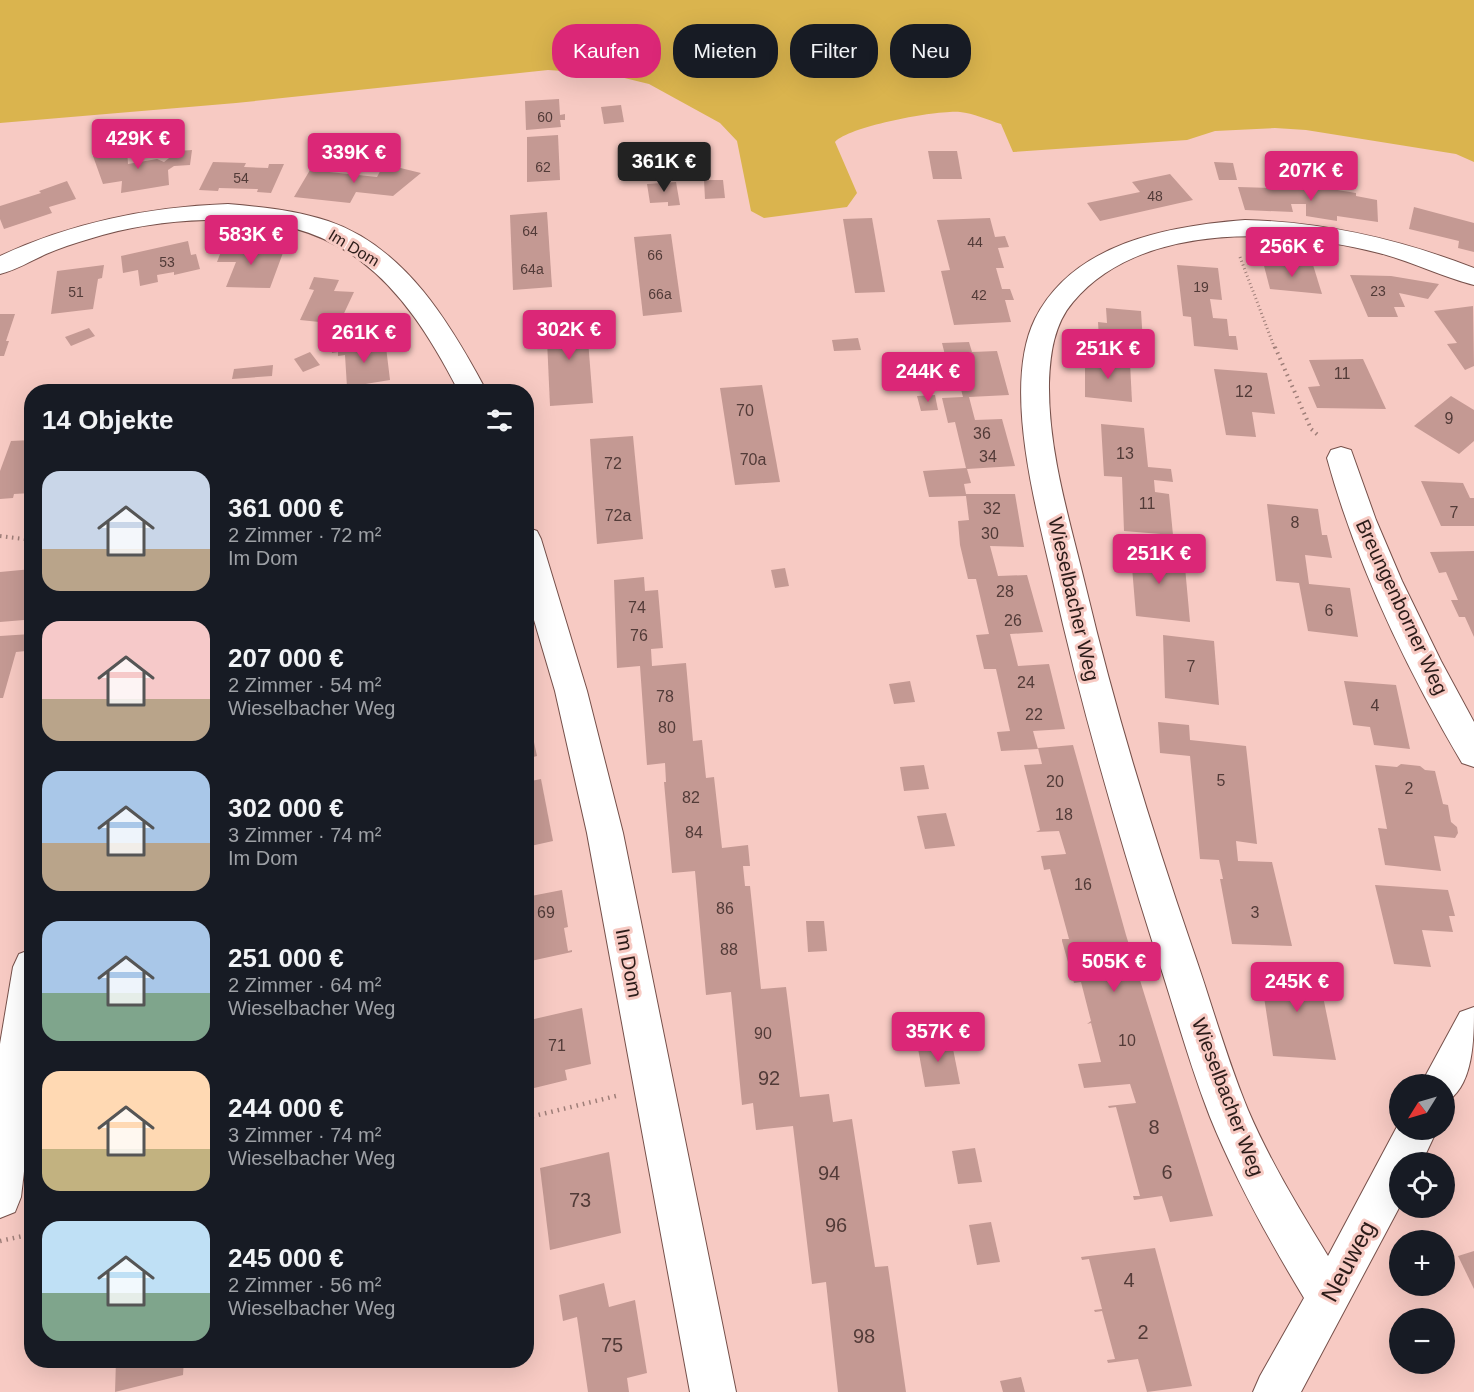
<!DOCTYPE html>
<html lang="de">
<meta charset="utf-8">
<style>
:root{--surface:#171b24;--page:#20242c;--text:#f1f3f6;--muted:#9ea1a6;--accent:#db2777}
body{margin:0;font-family:Helvetica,sans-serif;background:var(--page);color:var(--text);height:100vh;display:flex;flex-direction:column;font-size:22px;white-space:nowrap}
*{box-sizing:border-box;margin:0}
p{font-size:20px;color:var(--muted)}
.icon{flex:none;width:33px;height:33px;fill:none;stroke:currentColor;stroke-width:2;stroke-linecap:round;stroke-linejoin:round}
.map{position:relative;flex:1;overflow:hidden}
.details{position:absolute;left:24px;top:384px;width:510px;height:984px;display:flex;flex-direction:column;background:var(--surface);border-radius:24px;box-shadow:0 6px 24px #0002}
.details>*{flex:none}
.top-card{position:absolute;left:552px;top:24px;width:570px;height:54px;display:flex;gap:12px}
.needle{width:39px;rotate:233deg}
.controls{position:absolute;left:1389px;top:1074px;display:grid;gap:12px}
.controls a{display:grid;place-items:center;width:66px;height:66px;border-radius:50%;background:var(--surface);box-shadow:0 6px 24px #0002;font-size:30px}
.price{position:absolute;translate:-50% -51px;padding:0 14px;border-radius:6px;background:var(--accent);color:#fff;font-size:20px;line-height:39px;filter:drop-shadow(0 2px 3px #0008)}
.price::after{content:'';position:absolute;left:50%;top:36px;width:18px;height:14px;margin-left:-9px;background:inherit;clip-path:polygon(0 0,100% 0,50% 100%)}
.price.on{background:#222;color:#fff}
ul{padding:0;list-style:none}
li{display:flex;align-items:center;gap:18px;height:150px;padding:0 18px}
li span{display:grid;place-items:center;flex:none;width:168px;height:120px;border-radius:18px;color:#555}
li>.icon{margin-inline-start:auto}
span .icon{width:72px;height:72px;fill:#fffc;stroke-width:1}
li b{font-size:26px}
h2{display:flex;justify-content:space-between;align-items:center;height:72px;padding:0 18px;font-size:26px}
.chip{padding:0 21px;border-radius:24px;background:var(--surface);box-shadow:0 6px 24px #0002;font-size:21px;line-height:54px}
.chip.on{background:var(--accent);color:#fff}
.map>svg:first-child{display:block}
</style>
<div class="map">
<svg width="1474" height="1392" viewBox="0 0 1474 1392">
<rect width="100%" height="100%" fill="#f7cac3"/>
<!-- green -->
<path fill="#dab44e" d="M 0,0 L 1474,0 L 1474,162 L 1456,154 L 1306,130 L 1275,128 L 1215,131 L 1187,140 L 1013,152 L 1001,124 C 988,120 973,113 960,112 C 937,110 850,126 835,142 L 857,193 L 847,207 L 764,218 L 751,211 L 737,141 L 720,123 L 649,84 L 608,74 L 548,70 L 236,103 L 0,123 Z"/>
<!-- building -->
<g fill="#c49993">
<polygon points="559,99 560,115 565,114 565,120 560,120 561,127 526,130 525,101"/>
<polygon points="621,105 624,122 604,124 601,107"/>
<polygon points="558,135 560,180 527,182 527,137"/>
<polygon points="638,149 642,169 626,170 623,150"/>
<polygon points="127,150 128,164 157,159 164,162 178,151 192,150 190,165 174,166 168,170 169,185 121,193 122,181 103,184 93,156"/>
<polygon points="928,151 957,151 962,179 933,179"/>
<polygon points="213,162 246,163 244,167 268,168 269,164 284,164 271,193 257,192 258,189 219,188 218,191 199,190"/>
<polygon points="1214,162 1233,163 1237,180 1219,180"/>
<polygon points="384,164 421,173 393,196 356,192 350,203 294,197 310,170 377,177"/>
<polygon points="1170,174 1193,200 1100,221 1087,203 1140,192 1132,182"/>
<polygon points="704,180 723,180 725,198 705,199"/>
<polygon points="67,181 76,199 49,207 52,213 4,229 0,219 0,206 41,193 39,191"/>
<polygon points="676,182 680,205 668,206 668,202 650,203 647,184"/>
<polygon points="1306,185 1356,193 1356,196 1377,200 1378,222 1337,216 1337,221 1306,216 1306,204 1291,204 1293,212 1245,210 1238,187 1306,189"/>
<polygon points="1414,207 1474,223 1474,252 1458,248 1459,241 1409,229"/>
<polygon points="547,212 552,287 513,290 510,215"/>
<polygon points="872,218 885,292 855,293 843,219"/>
<polygon points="990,218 995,237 1005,236 1009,247 998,248 1004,268 996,268 1002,289 1010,289 1014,300 1005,300 1011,322 954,325 941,271 950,270 937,220"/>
<polygon points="671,234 682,312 643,316 634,237"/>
<polygon points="188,241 191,255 196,254 200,269 174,275 174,272 157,275 158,282 140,286 138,270 123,273 121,256"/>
<polygon points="224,244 245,244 243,249 284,250 270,288 226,287 236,262 217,262"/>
<polygon points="1263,262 1313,265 1322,294 1270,289"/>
<polygon points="104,265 102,278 98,279 93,309 51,314 57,271"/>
<polygon points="1177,265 1218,268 1222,300 1210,299 1213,318 1227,319 1229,336 1236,336 1238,350 1194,346 1191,317 1183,316"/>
<polygon points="1350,275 1391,276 1439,284 1428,299 1399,293 1405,307 1394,307 1398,317 1368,317"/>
<polygon points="314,277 339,280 334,291 354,292 339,324 300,320 314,290 309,289"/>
<polygon points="1473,306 1474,366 1465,370 1447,344 1457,343 1434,311"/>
<polygon points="1106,308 1141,311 1143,343 1099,339 1098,322 1107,323"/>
<polygon points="0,314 15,314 6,341 9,341 4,356 0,356"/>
<polygon points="389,315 396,322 375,331 369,324"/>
<polygon points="586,315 593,403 550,406 546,318"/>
<polygon points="89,328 95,336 71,346 65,337"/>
<polygon points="858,338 861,350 834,351 832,340"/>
<polygon points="364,341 365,351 386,347 390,380 347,387 345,355 338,356 338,352 332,353 331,347"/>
<polygon points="969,342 972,352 997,351 1009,395 969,397 975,420 1002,419 1015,466 967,469 971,483 964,484 966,494 1015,494 1024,547 990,546 998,576 1027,575 1043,632 1010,634 1018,666 1049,664 1065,729 1033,731 1038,749 1001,751 997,732 1010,731 996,669 984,669 976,635 989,634 976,579 968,579 960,545 958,521 969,520 966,496 929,497 923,471 966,468 955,422 948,423 942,398 963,397 952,355 945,355 942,343"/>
<polygon points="310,352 320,365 303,372 294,359"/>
<polygon points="1085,358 1130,363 1132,402 1085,397"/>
<polygon points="1363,359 1386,409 1317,408 1308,387 1320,386 1309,360"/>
<polygon points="273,365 272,376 232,379 234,369"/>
<polygon points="1214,369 1267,373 1275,414 1252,412 1256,437 1226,435"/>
<polygon points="762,385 780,482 735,485 720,388"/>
<polygon points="935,395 938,410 921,411 917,396"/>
<polygon points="1451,396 1474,410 1474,441 1459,454 1414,426"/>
<polygon points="1101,424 1144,428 1148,467 1171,469 1173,482 1154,480 1155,492 1169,494 1173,535 1124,531 1122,477 1104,476"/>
<polygon points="633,436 643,539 597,544 590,439"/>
<polygon points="32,440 32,493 14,494 13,498 0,499 0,471 11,441"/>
<polygon points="1421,481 1463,483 1470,498 1474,498 1474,526 1441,526"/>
<polygon points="1267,504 1318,509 1322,535 1327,535 1332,558 1305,555 1309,584 1350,588 1358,637 1308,631 1299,583 1276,581"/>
<polygon points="1125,550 1184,556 1190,622 1136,616 1132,567 1126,566"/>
<polygon points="1474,551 1474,637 1465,617 1459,617 1451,600 1458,600 1446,572 1439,573 1430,552"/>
<polygon points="785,568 789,586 775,588 771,570"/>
<polygon points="32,569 32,597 24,620 0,622 0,572"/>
<polygon points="644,577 645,591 658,590 663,648 651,649 652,666 686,663 693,741 702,740 706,778 714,777 722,848 748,845 750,866 743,866 745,886 750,886 761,989 786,987 800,1097 829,1094 833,1122 852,1119 875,1267 888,1266 906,1392 838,1392 826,1282 812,1284 793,1126 756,1130 753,1103 742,1105 731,992 706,995 695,871 672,873 664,782 666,782 665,763 647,765 640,666 617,668 614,580"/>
<polygon points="31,634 26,651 16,652 3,698 0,698 0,636"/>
<polygon points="1163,635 1214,641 1219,705 1165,698"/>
<polygon points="910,681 915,702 894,704 889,684"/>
<polygon points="1344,681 1396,685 1410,749 1374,745 1370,727 1353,725"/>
<polygon points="526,719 529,719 537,756 526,759"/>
<polygon points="1158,722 1189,725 1190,740 1246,746 1257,844 1236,841 1238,861 1272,862 1292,946 1232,944 1220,879 1223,879 1219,860 1200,859 1190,756 1160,753"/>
<polygon points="1073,745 1126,935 1213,1216 1170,1222 1162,1196 1134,1200 1133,1196 1140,1196 1116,1107 1109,1108 1108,1106 1136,1103 1130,1084 1084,1088 1078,1064 1101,1062 1091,1023 1087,1024 1091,1021 1081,982 1074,983 1062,941 1062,939 1069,939 1050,869 1044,870 1041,856 1066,854 1059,831 1036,832 1040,830 1024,765 1042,764 1038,748"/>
<polygon points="1401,764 1420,766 1425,770 1435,771 1443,804 1448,805 1451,822 1457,827 1458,833 1455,838 1434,836 1441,871 1385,865 1378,828 1387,829 1375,765 1397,767"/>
<polygon points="924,765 929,789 904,791 900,767"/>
<polygon points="541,779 553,841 526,847 526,782"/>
<polygon points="946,813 955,846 925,849 917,816"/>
<polygon points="1375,885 1448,890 1455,916 1449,916 1453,932 1422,930 1431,967 1394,964"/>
<polygon points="562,890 568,927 564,928 568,951 572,950 572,952 526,962 526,897"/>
<polygon points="806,921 824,921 827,951 808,952"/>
<polygon points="1266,964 1317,967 1336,1060 1273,1056 1262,984 1270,985"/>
<polygon points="526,1006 530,1020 582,1008 591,1064 565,1070 567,1080 526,1090"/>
<polygon points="951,1039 960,1084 925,1087 917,1043"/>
<polygon points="526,1144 531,1171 526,1172"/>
<polygon points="975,1148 982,1182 958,1184 952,1151"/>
<polygon points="609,1152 621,1233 550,1250 540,1168"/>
<polygon points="991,1222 1000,1262 977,1265 969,1225"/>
<polygon points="1155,1248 1192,1386 1147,1392 1138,1359 1108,1363 1107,1360 1115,1359 1102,1311 1095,1312 1094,1310 1102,1309 1089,1259 1082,1260 1081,1257"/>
<polygon points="1474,1251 1474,1289 1458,1256"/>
<polygon points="604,1283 609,1307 635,1300 647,1373 627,1378 629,1392 588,1392 577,1317 563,1321 559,1295"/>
<polygon points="116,1360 184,1360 183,1375 115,1392"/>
<polygon points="1021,1377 1025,1392 1003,1392 1000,1381"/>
</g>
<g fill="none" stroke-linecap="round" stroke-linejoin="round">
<defs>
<g id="minor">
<path d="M 228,204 C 262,207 295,210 328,221 C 405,247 450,323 487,392 L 459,392 C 401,279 341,214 206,220 C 167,221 127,227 89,239 C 75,243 60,248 46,254 C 31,261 16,270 0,274 L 0,256 C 73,222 148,207 228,204 Z"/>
<path d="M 1245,220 C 1325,222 1399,239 1474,268 L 1474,285 C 1442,277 1411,261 1379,253 C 1286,229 1142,220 1073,302 C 1054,324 1050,354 1049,383 C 1048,452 1070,521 1086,588 C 1115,710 1151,828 1192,947 C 1211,1001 1226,1057 1248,1110 C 1270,1161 1299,1209 1328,1256 L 1400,1121 L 1400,1130 L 1437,1130 L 1422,1162 L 1400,1162 L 1400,1206 L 1301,1392 L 1253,1392 L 1260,1376 L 1304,1298 C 1269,1240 1236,1181 1210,1117 C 1188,1061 1173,1003 1154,947 C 1115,824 1080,702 1052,577 C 1036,507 1002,386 1035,319 C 1073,243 1168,226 1245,220 Z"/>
<path d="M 1341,447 L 1351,450 L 1376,520 L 1402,581 L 1441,661 L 1474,722 L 1474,767 L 1462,763 C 1406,668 1356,564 1327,458 L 1331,450 Z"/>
<polygon points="526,527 537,531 541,539 587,691 623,833 736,1392 690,1392 587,833 555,691 526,593"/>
<polygon points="32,949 32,1104 21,1197 15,1212 0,1218 0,1044 13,967 19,954"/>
<path d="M 1474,1007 C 1474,1038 1474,1088 1444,1103 L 1444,1084 L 1421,1084 L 1460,1012 Z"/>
</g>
</defs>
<!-- minor casing -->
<use href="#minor" stroke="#76504a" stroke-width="2"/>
<!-- path-far2 -->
<polyline stroke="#9e7e78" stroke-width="3" stroke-dasharray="1 3" stroke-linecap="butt" points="1240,257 1275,349"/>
<!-- path-far1 -->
<g stroke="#9e7e78" stroke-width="4" stroke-dasharray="1.5 4.5" stroke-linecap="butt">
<polyline points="1275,347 1311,429 1319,436"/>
<polyline points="0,536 32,540"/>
</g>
<!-- path -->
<g stroke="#9e7e78" stroke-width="4.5" stroke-dasharray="1.5 5" stroke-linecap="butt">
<polyline points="526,1118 616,1096"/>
<polyline points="0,1241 32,1234"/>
</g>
<!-- minor -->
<use href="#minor" fill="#fff" fill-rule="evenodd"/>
</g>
<g text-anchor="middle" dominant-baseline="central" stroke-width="6" stroke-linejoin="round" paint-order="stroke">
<!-- far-number labels -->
<g font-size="14" fill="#523b38">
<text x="545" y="117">60</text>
<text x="543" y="167">62</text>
<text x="241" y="178">54</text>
<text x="1155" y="196">48</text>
<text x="530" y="231">64</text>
<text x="975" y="242">44</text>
<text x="655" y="255">66</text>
<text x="167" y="262">53</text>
<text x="532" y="269">64a</text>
<text x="1201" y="287">19</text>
<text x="1378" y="291">23</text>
<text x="76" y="292">51</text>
<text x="660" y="294">66a</text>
<text x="979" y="295">42</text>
</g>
<!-- far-street labels -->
<g font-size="16" fill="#2c1c19" stroke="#f7cac3">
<text transform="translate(354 248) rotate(31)">Im Dom</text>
</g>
<!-- number labels -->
<g font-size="16" fill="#523b38">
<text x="1342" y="373">11</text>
<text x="1244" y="391">12</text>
<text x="745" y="410">70</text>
<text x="1449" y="418">9</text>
<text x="982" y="433">36</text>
<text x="1125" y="453">13</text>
<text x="988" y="456">34</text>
<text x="753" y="459">70a</text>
<text x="613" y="463">72</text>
<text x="1147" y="503">11</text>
<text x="992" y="508">32</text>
<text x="1454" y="512">7</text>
<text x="618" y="515">72a</text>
<text x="1295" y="522">8</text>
<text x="990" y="533">30</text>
<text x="1005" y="591">28</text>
<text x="637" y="607">74</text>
<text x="1329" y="610">6</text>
<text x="1013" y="620">26</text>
<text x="639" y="635">76</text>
<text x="1191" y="666">7</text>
<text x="1026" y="682">24</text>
<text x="665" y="696">78</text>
<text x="1375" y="705">4</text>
<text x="1034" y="714">22</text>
<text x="667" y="727">80</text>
<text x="1221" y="780">5</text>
<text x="1055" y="781">20</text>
<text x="1409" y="788">2</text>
<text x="691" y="797">82</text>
<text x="1064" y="814">18</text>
<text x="694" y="832">84</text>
<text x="1083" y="884">16</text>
<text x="725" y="908">86</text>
<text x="546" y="912">69</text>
<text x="1255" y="912">3</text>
<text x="729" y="949">88</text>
<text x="763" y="1033">90</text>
<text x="1127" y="1040">10</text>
<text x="557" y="1045">71</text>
</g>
<!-- street labels -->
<g font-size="20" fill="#2c1c19" stroke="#f7cac3">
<text transform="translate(1074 599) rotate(77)">Wieselbacher Weg</text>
<text transform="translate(1402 607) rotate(65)">Breungenborner Weg</text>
<text transform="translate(629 963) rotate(79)">Im Dom</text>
<text transform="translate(1228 1097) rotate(69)">Wieselbacher Weg</text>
</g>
<!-- near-number labels -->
<g font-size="20" fill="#523b38">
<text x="769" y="1078">92</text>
<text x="1154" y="1127">8</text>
<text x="1167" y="1172">6</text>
<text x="829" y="1173">94</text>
<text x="580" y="1200">73</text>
<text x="836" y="1225">96</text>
<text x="1129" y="1280">4</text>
<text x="1143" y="1332">2</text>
<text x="864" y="1336">98</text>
<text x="612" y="1345">75</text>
</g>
<!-- near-street labels -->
<g font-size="24" fill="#2c1c19" stroke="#f7cac3">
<text transform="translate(1348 1261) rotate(-62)">Neuweg</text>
</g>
</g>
</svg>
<div class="controls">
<a><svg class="needle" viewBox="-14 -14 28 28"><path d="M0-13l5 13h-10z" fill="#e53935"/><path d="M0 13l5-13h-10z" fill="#9ea1a6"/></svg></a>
<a><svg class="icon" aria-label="locate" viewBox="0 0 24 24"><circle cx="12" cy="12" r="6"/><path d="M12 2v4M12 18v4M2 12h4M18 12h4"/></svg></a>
<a>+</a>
<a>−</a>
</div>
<b class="price" style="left:138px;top:170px">429K €</b>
<b class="price" style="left:354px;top:184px">339K €</b>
<b class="price on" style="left:664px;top:193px">361K €</b>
<b class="price" style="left:1311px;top:202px">207K €</b>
<b class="price" style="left:251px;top:266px">583K €</b>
<b class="price" style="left:1292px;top:278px">256K €</b>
<b class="price" style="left:569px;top:361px">302K €</b>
<b class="price" style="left:364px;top:364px">261K €</b>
<b class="price" style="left:1108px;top:380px">251K €</b>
<b class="price" style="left:928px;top:403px">244K €</b>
<b class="price" style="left:1159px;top:585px">251K €</b>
<b class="price" style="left:1114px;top:993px">505K €</b>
<b class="price" style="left:1297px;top:1013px">245K €</b>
<b class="price" style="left:938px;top:1063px">357K €</b>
<div class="top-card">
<a class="chip on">Kaufen</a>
<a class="chip">Mieten</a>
<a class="chip">Filter</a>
<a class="chip">Neu</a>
</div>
<section class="details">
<h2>14 Objekte<svg class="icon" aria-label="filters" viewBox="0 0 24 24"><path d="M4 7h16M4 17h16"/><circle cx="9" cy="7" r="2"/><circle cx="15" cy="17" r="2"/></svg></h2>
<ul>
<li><span style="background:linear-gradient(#c9d6e8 65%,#b9a48a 0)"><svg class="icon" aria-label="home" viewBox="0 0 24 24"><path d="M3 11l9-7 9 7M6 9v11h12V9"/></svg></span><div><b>361 000 €</b><p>2 Zimmer · 72 m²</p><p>Im Dom</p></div></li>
<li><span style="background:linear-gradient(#f6c9c9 65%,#b9a48a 0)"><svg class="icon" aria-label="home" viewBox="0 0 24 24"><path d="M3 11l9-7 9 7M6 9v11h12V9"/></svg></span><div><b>207 000 €</b><p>2 Zimmer · 54 m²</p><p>Wieselbacher Weg</p></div></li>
<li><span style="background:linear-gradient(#a9c7e8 60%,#b9a48a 0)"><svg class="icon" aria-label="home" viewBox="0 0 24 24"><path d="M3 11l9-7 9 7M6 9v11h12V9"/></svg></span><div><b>302 000 €</b><p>3 Zimmer · 74 m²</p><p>Im Dom</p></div></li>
<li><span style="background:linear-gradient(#a9c7e8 60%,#7fa58c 0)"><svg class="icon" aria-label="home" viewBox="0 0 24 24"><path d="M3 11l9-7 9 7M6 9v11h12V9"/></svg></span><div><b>251 000 €</b><p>2 Zimmer · 64 m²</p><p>Wieselbacher Weg</p></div></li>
<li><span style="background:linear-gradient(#ffd9b3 65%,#c2b280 0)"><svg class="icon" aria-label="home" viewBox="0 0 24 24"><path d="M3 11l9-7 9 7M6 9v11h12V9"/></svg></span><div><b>244 000 €</b><p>3 Zimmer · 74 m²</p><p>Wieselbacher Weg</p></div></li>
<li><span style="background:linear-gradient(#bfe0f5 60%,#7fa58c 0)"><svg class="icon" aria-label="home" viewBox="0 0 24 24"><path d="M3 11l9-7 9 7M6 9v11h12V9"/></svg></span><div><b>245 000 €</b><p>2 Zimmer · 56 m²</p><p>Wieselbacher Weg</p></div></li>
</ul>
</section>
</div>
